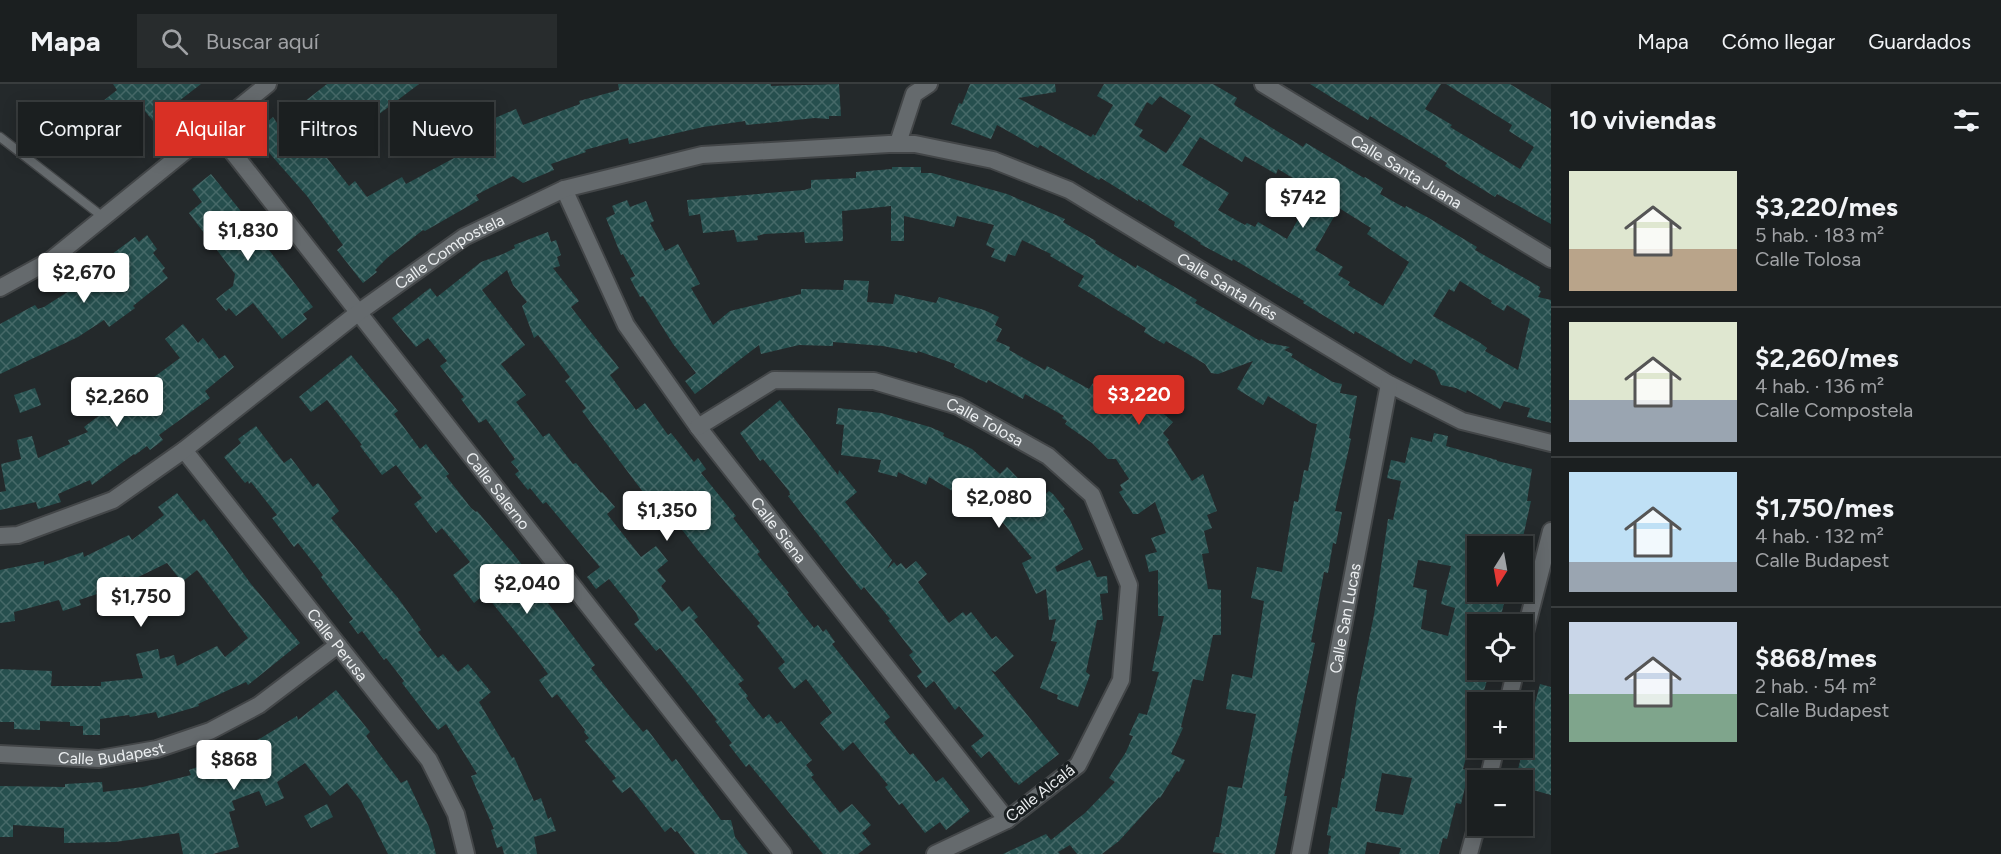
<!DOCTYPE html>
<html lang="es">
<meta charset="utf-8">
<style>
:root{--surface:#1b1f20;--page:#282c2d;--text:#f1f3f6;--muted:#a0a2a5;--line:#393d3e;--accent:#d93025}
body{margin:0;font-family:Figtree,sans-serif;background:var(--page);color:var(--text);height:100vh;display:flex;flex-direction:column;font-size:22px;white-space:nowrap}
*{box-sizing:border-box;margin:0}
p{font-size:20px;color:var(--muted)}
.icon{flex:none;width:33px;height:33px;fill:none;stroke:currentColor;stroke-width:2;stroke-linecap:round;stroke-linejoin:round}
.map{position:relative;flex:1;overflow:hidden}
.side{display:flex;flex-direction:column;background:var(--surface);width:450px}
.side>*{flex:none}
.banner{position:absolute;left:18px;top:18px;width:570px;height:54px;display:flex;gap:12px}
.needle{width:39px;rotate:191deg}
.tools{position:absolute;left:1467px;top:452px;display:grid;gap:12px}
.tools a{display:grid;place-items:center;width:66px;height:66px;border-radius:0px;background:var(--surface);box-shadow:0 3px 15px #0003,0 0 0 2px var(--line);font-size:30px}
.price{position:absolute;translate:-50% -51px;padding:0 14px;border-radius:6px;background:#fff;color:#222;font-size:20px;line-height:39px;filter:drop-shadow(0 2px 3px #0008)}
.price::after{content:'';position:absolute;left:50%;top:36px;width:18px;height:14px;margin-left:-9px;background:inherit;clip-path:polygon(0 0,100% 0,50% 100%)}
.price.selected{background:var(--accent);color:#fff}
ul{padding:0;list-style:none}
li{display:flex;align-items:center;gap:18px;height:150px;padding:0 18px}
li+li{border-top:2px solid var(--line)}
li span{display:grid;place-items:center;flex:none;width:168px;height:120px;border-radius:0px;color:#555}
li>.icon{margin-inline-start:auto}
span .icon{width:72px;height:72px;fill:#fffc;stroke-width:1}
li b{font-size:26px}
h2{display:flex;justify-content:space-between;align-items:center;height:72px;padding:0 18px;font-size:26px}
.chip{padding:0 21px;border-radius:0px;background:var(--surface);box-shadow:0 3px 15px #0003,0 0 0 2px var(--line);font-size:21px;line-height:54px}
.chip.selected{background:var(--accent);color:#fff}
header{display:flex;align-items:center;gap:36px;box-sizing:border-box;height:84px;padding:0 30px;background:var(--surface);border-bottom:2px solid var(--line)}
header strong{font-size:28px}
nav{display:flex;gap:33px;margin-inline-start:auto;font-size:21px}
.search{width:420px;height:54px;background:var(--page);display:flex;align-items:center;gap:15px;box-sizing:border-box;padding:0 21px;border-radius:0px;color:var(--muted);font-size:22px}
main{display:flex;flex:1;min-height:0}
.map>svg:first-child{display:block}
</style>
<header>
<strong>Mapa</strong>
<div class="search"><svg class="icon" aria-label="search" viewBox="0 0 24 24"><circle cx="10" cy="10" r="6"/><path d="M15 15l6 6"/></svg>Buscar aquí</div>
<nav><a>Mapa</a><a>Cómo llegar</a><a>Guardados</a></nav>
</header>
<main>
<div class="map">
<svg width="1551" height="770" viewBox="0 0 1551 770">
<defs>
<pattern id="building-cross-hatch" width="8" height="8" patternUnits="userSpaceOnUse" patternTransform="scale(1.5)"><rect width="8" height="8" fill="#264f4e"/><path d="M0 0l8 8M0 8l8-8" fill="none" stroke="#466968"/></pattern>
</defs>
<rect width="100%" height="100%" fill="#24292b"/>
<!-- building -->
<g fill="url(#building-cross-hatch)" fill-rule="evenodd">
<polygon points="113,0 201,0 153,37 140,21 132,28 126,21 113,31 112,29 107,32 98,21 117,6"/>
<polygon points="327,0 419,0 354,49 348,41 320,65 349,102 355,97 367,113 402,93 406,100 480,60 480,58 494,51 488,37 516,25 523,41 580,20 579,17 619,6 618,0 771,0 771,2 839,0 841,32 829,32 829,35 815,34 746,41 745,37 703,43 629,60 628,54 585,66 586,68 551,80 554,86 523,99 513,92 476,111 479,116 425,147 423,146 387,174 375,186 377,188 363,199 337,166 343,161 307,112 257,55 266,48 262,42 273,33 277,39"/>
<path d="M 970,0 L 1055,0 L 1056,8 L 1018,14 L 1091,53 L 1093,50 L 1095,52 L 1113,21 L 1097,12 L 1104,0 L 1213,0 L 1237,14 L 1234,20 L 1236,22 L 1303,63 L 1306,59 L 1364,94 L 1365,93 L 1383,104 L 1380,110 L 1405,124 L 1406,122 L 1427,133 L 1477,163 L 1475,166 L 1540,203 L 1539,206 L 1541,207 L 1538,213 L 1551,216 L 1551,339 L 1527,333 L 1530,324 L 1504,317 L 1500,325 L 1467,306 L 1466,309 L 1456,304 L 1441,301 L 1435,287 L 1414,275 L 1411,280 L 1355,247 L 1354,250 L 1303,219 L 1304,217 L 1233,175 L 1232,177 L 1200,160 L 1201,159 L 1174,142 L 1175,138 L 1138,115 L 1138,117 L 1101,94 L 1099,96 L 1040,61 L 1038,64 L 997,41 L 991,55 L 951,40 L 959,19 L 962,20 ZM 1160,12 L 1191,32 L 1166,69 L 1139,52 L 1143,46 L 1134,41 L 1147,18 L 1152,21 ZM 1200,53 L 1242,78 L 1245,72 L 1276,90 L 1278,85 L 1314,107 L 1287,155 L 1258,138 L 1255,143 L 1247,139 L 1245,141 L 1218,126 L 1229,109 L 1182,81 ZM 1339,124 L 1371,144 L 1367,150 L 1409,178 L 1383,222 L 1348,201 L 1350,198 L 1338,191 L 1343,183 L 1315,166 ZM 1460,197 L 1492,217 L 1491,219 L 1504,227 L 1507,221 L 1530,235 L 1518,286 L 1485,267 L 1487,264 L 1479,258 L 1433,232 L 1449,205 L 1454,208 Z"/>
<polygon points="1310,0 1441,0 1425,25 1452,41 1450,43 1520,85 1534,63 1509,47 1512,41 1446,0 1510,0 1551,25 1551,140 1497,110 1495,113 1445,82 1447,79 1370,32 1368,36"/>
<polygon points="74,19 92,20 92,41 73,40"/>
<polygon points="892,83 921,83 921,89 932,89 1007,110 1065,135 1063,138 1096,157 1095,159 1136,184 1137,181 1197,216 1195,219 1260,257 1261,255 1267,259 1290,263 1284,266 1293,270 1291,273 1333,298 1342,300 1340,309 1357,312 1349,354 1351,355 1335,427 1342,428 1336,460 1333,459 1328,489 1324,488 1311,558 1315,559 1291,675 1284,712 1287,712 1275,770 1225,770 1213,768 1216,753 1219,753 1228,702 1242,704 1256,630 1226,625 1232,590 1252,594 1264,517 1251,514 1257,483 1282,488 1294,417 1298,418 1304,386 1308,387 1317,340 1312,339 1268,312 1263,321 1237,305 1253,277 1218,290 1211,289 1205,280 1166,257 1164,260 1144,248 1146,244 1078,202 1084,192 1050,172 1051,170 1022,156 1015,172 1008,170 1005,178 991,173 995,165 986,161 994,141 957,132 954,143 904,132 904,157 891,157 891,122 842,127 843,157 805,159 804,148 764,150 757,152 758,156 737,158 734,146 703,149 700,130 689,132 687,116 804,106 811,104 811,96 856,94 856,88 892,85"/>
<polygon points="211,90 264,156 262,157 313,223 303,230 307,235 282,255 253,219 236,232 229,224 226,227 216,215 233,202 235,190 189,129 202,118 192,105"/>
<polygon points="627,116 630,123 646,117 654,137 650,139 665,167 678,160 700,200 691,204 713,241 730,227 801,210 801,205 843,206 844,196 869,197 867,218 893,220 895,210 936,219 939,213 984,226 999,233 995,241 1002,245 996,257 1010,263 1009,266 1045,286 1047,282 1089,305 1093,299 1130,325 1143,312 1173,338 1163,349 1169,356 1167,358 1192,397 1203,390 1217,427 1207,431 1212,444 1204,447 1209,469 1202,470 1208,505 1221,506 1221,551 1213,551 1203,597 1193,595 1181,643 1183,644 1171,670 1185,676 1179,688 1177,687 1160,714 1159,713 1119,757 1102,770 1077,770 1070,761 1058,768 1060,770 1003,770 1046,750 1051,756 1085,729 1115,698 1109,694 1126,668 1133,652 1129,651 1139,629 1147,631 1159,588 1152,587 1164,532 1158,532 1158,486 1149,488 1145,471 1157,468 1151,454 1166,449 1155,418 1138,430 1133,430 1119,408 1123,406 1120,401 1129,395 1116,375 1108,375 1092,359 1065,340 1067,337 1062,334 1064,332 1025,310 1023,315 988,296 987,299 954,283 955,280 918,267 917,269 883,262 833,258 833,262 799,261 761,270 759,261 695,310 685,297 696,289 673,260 643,212 640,213 630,194 635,192 623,170 621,171 606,134 615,130 612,122"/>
<polygon points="548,148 551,158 556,156 561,171 557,173 560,182 553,184 579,217 571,223 619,284 610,291 636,326 645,319 668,351 671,349 694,378 698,374 706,385 701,389 736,432 733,434 760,468 757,470 789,509 787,510 814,544 818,541 823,548 826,545 835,558 832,560 890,633 884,638 910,671 913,669 936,698 943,693 970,727 946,746 940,738 925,749 902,719 899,721 885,703 888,701 853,658 843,667 820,639 832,629 806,595 794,605 778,584 785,578 757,542 760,539 700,469 652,407 646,412 582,327 586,324 565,297 570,293 538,251 534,254 522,222 527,218 513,201 507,186 482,206 525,261 501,280 526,311 516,318 543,353 549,349 573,380 576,379 601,409 602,408 615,423 607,430 641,473 656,462 668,477 657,486 666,497 661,502 682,528 689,522 698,533 694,536 744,596 738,600 748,612 746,614 763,635 769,630 777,640 781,637 812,676 806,681 814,691 811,693 840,729 852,720 871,741 862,749 871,760 858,770 823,770 749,680 746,683 729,661 732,659 715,637 717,636 660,564 656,567 634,540 639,536 636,529 609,495 596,505 587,493 600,483 546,418 543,420 530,404 528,406 515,390 519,387 511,378 515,375 486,335 479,339 461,315 464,313 440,282 447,277 428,254 416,263 392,234 430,204 437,213 481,178 503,170 515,164 514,161"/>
<polygon points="147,151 157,165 153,169 165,184 162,187 168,194 133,222 135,224 109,243 104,236 78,253 0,290 0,240 35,221 38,225 44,223 80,200 77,196 135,153 139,158"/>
<polygon points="183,240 198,259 203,254 219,275 225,271 234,283 205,307 210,314 159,351 163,356 150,366 147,362 135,371 134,370 92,401 90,396 58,410 61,418 38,425 36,418 0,426 0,408 6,407 1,380 21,375 17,356 32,352 38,374 70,360 68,356 88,348 84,343 118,317 117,315 129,305 142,295 146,299 180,274 165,255"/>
<polygon points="351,271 398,327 394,330 420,365 426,360 449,390 446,392 471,424 476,428 477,427 512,468 547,513 545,515 595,581 591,584 616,616 643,648 647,645 672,678 676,675 721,736 731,736 735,753 748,770 695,770 677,747 675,748 671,743 665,748 630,703 622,709 612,697 616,694 585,657 589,654 584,648 585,646 557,610 552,614 539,596 548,590 535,572 485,510 474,519 453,491 470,478 442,444 436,449 414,420 422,414 396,381 382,391 360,362 362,361 327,316 311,328 299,313"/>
<polygon points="35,304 41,321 20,329 14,311"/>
<polygon points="780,316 838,391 839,386 857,408 845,418 892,476 887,485 894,478 897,482 901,479 906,485 916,477 927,490 918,498 949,539 963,528 966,532 971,528 992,555 996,552 1014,572 995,588 991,586 1059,670 1019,701 1016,698 1015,699 989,667 981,674 971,662 984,652 959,622 955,626 934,597 926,604 917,592 922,588 909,571 913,568 888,536 890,535 864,503 861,506 788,412 790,411 789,407 763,375 760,377 740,349"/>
<polygon points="838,324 881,329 930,343 944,349 943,352 972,365 1000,390 1007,383 1039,416 1049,407 1053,410 1065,425 1063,427 1070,436 1083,465 1055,483 1057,488 1090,476 1097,493 1107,492 1108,509 1100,510 1103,536 1097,536 1086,588 1090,591 1078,623 1057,615 1058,611 1040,604 1057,558 1051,557 1056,535 1049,536 1046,505 1036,510 1022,479 1032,474 994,428 989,433 978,427 970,410 966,415 929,393 926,401 898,388 897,393 878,388 881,376 841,371 844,341 836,340"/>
<polygon points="256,342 284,379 291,374 313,403 318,399 339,427 331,434 398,514 421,546 418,548 438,574 443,570 458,588 468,580 491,608 479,618 512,674 514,673 534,717 541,714 548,735 551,733 556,747 534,753 537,770 504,770 502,762 497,764 491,746 494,745 471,692 477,690 446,640 438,646 402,599 404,597 386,574 384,576 362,547 358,550 349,538 353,535 321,493 323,491 298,459 294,463 272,434 277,431 251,398 249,400 248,397 245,399 224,373 241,359 238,355"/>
<path d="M 1434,349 L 1448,352 L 1446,362 L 1497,376 L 1497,377 L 1532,385 L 1527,417 L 1531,417 L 1521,462 L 1478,462 L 1478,507 L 1507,507 L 1499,540 L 1478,540 L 1478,585 L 1490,585 L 1481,618 L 1478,618 L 1470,647 L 1473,648 L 1463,685 L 1469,687 L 1461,720 L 1456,719 L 1447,755 L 1443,754 L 1439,770 L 1399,770 L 1401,764 L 1367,758 L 1365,770 L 1328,770 L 1331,752 L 1327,751 L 1332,723 L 1337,724 L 1342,694 L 1344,695 L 1357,613 L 1374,531 L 1388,435 L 1393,436 L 1401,397 L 1387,394 L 1391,376 L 1405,379 L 1411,353 L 1432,358 ZM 1418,476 L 1451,482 L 1441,520 L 1455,524 L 1448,552 L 1421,545 L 1427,506 L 1413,503 ZM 1382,689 L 1412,694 L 1403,731 L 1375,727 Z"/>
<polygon points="177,409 200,438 204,435 251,500 300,559 248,601 246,598 198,620 199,622 158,634 156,628 130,633 129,631 100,635 100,651 83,651 83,642 70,642 70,638 40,637 40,646 14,645 14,638 0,638 0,585 52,587 51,602 101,602 101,598 143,594 136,570 158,565 160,575 174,571 177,582 217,562 225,573 248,554 197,486 182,498 167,479 128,498 125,492 96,507 97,510 79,516 81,521 63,527 59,516 14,528 15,537 0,539 0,486 44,477 44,481 83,468 84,473 129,451 132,456 164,431 158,423"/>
<polygon points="1540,600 1551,603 1551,711 1522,703 1522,695 1516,693"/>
<polygon points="336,606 370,648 366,652 401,699 407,696 429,743 436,770 388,770 361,717 347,699 330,712 305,679 277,698 284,714 266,722 259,707 232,717 235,726 229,728 239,763 213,770 183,770 179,749 115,758 64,759 64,744 13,741 13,753 0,753 0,702 65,703 65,700 102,698 103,708 143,703 191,691 189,686 232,671 231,668 261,654 297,632 298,636"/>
<polygon points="327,720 333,733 311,744 304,732"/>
</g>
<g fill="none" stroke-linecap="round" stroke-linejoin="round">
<defs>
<polyline id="lane" points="0,53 103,133"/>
<g id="street">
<path id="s1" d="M 1263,0 L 1551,175"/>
<path id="s2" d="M 213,43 L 783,770"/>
<polyline points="898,59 914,10 929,0"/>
<path id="s3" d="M 564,105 L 626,241 L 698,343 L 1007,736"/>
<polyline points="0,204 51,176 268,0"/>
<path id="s4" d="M 698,343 L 774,296 L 874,297 L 958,322 L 1048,372 L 1092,411 L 1129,501 L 1121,596 L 1078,681 L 1007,736 L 935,770"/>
<path id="s5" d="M 184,366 L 429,676 L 456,730 L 466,770"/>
<path id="s6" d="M 0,452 L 18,451 L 113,416 L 184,366 L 359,228 L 464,153 L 564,105 L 702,71 L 889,60 L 915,60 L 993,76 L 1069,106 L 1389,300 L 1462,337 L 1551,359"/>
<polyline points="1522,560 1551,447"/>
<polyline points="1508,618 1516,585"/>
<path id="s7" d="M 0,670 L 99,675 L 157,665 L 210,647 L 259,621 L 338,561"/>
<polyline points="1488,696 1496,663"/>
<path id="s8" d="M 1300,770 L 1389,300"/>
<polyline points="1469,770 1478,737"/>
</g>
</defs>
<!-- lane casing -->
<use href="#lane" stroke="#434648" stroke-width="11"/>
<!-- street casing -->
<use href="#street" stroke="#434648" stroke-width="20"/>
<!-- lane -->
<use href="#lane" stroke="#656a6d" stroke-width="8"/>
<!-- street -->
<use href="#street" stroke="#656a6d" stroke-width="16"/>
</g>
<g text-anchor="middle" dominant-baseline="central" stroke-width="6" stroke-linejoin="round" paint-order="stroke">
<!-- street labels -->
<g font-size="16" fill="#eceff1" stroke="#1a1f21">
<text stroke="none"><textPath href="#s1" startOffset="168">Calle Santa Juana</textPath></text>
<text stroke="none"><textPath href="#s6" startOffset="538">Calle Compostela</textPath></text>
<text stroke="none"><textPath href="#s6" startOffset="1371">Calle Santa Inés</textPath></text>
<text stroke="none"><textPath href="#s4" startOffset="308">Calle Tolosa</textPath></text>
<text stroke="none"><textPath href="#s2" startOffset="462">Calle Salerno</textPath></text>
<text stroke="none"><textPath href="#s3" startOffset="405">Calle Siena</textPath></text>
<text stroke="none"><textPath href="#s8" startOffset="240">Calle San Lucas</textPath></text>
<text stroke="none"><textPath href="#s5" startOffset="248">Calle Perusa</textPath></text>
<text stroke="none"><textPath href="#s7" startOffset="112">Calle Budapest</textPath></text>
<text transform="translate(1040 709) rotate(-38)">Calle Alcalá</text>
</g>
</g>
</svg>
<div class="tools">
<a><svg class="needle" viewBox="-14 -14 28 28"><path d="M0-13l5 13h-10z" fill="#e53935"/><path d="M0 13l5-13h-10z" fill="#a0a2a5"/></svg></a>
<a><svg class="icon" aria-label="locate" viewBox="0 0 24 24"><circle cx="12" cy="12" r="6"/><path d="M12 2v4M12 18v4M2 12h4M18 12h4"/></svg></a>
<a>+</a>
<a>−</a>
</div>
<b class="price" style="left:1303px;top:145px">$742</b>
<b class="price" style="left:248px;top:178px">$1,830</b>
<b class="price" style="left:84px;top:220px">$2,670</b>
<b class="price selected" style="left:1139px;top:342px">$3,220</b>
<b class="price" style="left:117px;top:344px">$2,260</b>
<b class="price" style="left:999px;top:445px">$2,080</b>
<b class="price" style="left:667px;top:458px">$1,350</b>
<b class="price" style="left:527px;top:531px">$2,040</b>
<b class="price" style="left:141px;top:544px">$1,750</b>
<b class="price" style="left:234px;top:707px">$868</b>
<div class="banner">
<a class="chip">Comprar</a>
<a class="chip selected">Alquilar</a>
<a class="chip">Filtros</a>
<a class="chip">Nuevo</a>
</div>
</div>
<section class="side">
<h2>10 viviendas<svg class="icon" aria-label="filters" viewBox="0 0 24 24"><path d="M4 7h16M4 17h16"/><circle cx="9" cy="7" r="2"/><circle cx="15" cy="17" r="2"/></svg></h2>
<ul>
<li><span style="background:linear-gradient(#dfe7d0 65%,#b9a48a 0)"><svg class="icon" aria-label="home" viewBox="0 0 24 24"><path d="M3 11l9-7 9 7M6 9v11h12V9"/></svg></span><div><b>$3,220/mes</b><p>5 hab. · 183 m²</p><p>Calle Tolosa</p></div></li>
<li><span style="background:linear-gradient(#dfe7d0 65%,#9aa5b1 0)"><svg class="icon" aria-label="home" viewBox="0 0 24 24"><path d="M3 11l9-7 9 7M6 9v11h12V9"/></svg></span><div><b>$2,260/mes</b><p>4 hab. · 136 m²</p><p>Calle Compostela</p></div></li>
<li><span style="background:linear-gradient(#bfe0f5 75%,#9aa5b1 0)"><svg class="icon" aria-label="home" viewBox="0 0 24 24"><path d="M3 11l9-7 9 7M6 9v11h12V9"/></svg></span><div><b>$1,750/mes</b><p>4 hab. · 132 m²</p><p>Calle Budapest</p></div></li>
<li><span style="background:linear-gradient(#c9d6e8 60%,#7fa58c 0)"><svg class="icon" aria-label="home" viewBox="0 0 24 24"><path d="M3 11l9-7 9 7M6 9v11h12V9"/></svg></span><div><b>$868/mes</b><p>2 hab. · 54 m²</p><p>Calle Budapest</p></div></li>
</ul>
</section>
</main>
